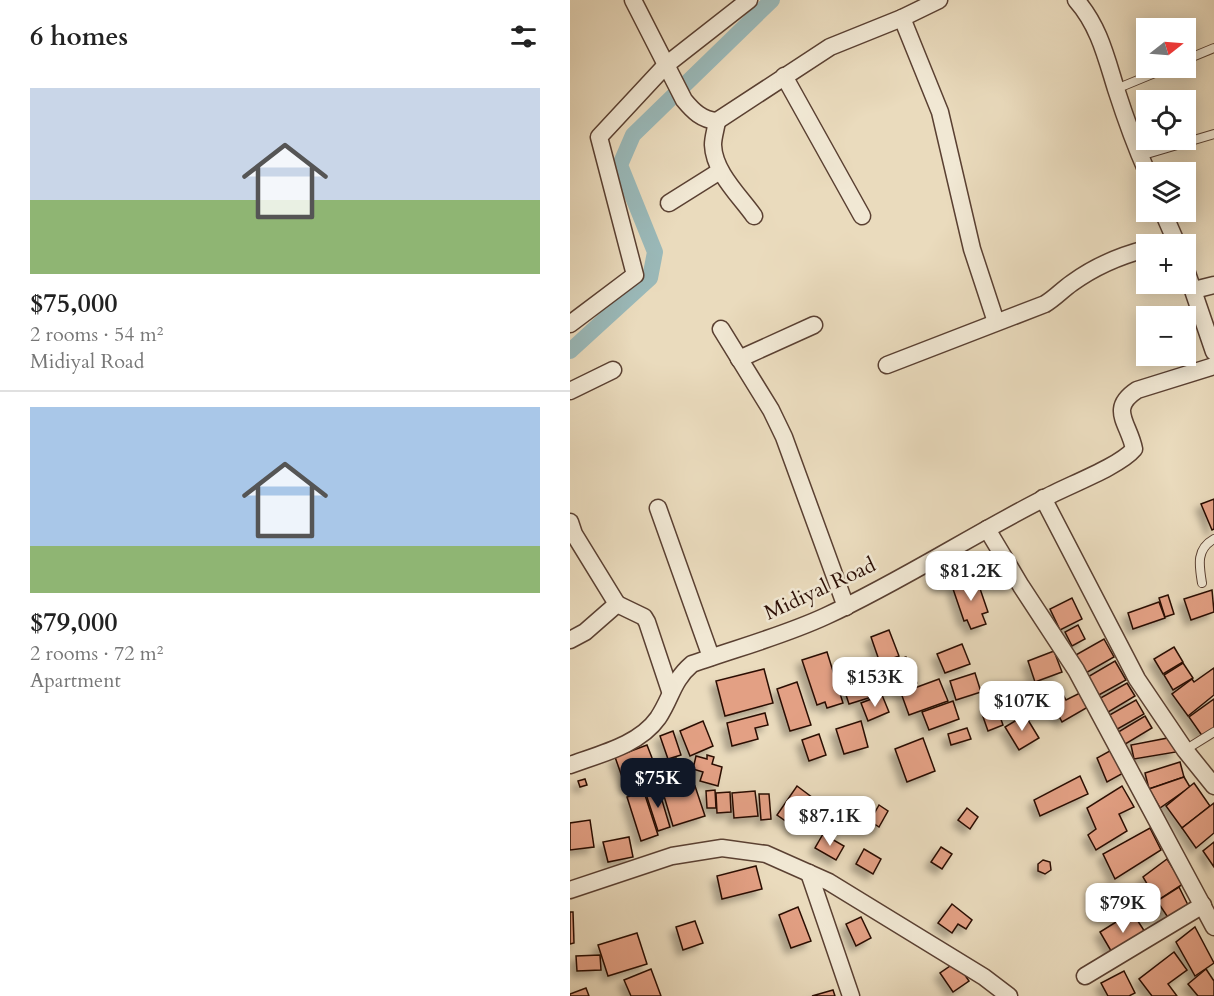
<!DOCTYPE html>
<meta charset="utf-8">
<style>
:root{--surface:#fff;--page:#f2f2f2;--text:#222;--muted:#767676;--line:#e0e0e0;--accent:#111827}
body{margin:0;font-family:Cardo,serif;background:var(--page);color:var(--text);height:100vh;display:flex;flex-direction:column;font-size:22px;white-space:nowrap}
*{box-sizing:border-box;margin:0}
p{font-size:20px;color:var(--muted)}
.icon{flex:none;width:33px;height:33px;fill:none;stroke:currentColor;stroke-width:2;stroke-linecap:round;stroke-linejoin:round}
.map{position:relative;flex:1;overflow:hidden}
.details{display:flex;flex-direction:column;background:var(--surface);width:570px}
.details>*{flex:none}
.needle{width:39px;rotate:73deg}
.buttons{position:absolute;left:566px;top:18px;display:grid;gap:12px}
.buttons a{display:grid;place-items:center;width:60px;height:60px;border-radius:0px;background:var(--surface);box-shadow:0 3px 15px #0003;font-size:30px}
.price{position:absolute;translate:-50% -51px;padding:0 14px;border-radius:12px;background:#fff;color:#222;font-size:20px;line-height:39px;filter:drop-shadow(0 2px 3px #0008)}
.price::after{content:'';position:absolute;left:50%;top:36px;width:18px;height:14px;margin-left:-9px;background:inherit;clip-path:polygon(0 0,100% 0,50% 100%)}
.price.on{background:var(--accent);color:#fff}
ul{padding:0;list-style:none}
li{display:grid;align-content:center;gap:12px;height:318px;padding:0 30px}
li+li{border-top:2px solid var(--line)}
li span{display:grid;place-items:center;height:186px;border-radius:0px;color:#555}
li>.icon{margin-inline-start:auto}
span .icon{width:108px;height:108px;fill:#fffc;stroke-width:1}
li b{font-size:26px}
h2{display:flex;justify-content:space-between;align-items:center;height:72px;padding:0 30px;font-size:26px}
main{display:flex;flex:1;min-height:0}
.map>svg:first-child{display:block}
</style>
<main>
<section class="details">
<h2>6 homes<svg class="icon" aria-label="filters" viewBox="0 0 24 24"><path d="M4 7h16M4 17h16"/><circle cx="9" cy="7" r="2"/><circle cx="15" cy="17" r="2"/></svg></h2>
<ul>
<li><span style="background:linear-gradient(#c9d6e8 60%,#8fb573 0)"><svg class="icon" aria-label="home" viewBox="0 0 24 24"><path d="M3 11l9-7 9 7M6 9v11h12V9"/></svg></span><div><b>$75,000</b><p>2 rooms · 54 m²</p><p>Midiyal Road</p></div></li>
<li><span style="background:linear-gradient(#a9c7e8 75%,#8fb573 0)"><svg class="icon" aria-label="home" viewBox="0 0 24 24"><path d="M3 11l9-7 9 7M6 9v11h12V9"/></svg></span><div><b>$79,000</b><p>2 rooms · 72 m²</p><p>Apartment</p></div></li>
</ul>
</section>
<div class="map">
<svg width="644" height="996" viewBox="0 0 644 996">
<defs>
<filter id="shadow"><feDropShadow dx="-5.5" dy="5.5" stdDeviation="3" flood-color="#0004"/></filter>
</defs>
<rect width="100%" height="100%" fill="#eadbbd"/>
<filter id="stains"><feTurbulence type="fractalNoise" baseFrequency=".00333" numOctaves="4"/><feColorMatrix values="0 0 0 0 .2 0 0 0 0 .09 0 0 0 0 .02 0 0 0 .5 -.17"/></filter>
<radialGradient id="worn" r=".72"><stop offset=".6" stop-color="#630" stop-opacity="0"/><stop offset="1" stop-color="#630" stop-opacity=".3"/></radialGradient>
<g fill="none" stroke-linecap="round" stroke-linejoin="round">
<!-- canal -->
<polyline stroke="#9ab9b9" stroke-width="16" points="0,351 80,278 85,252 50,165 63,135 202,0"/>
</g>
<!-- building -->
<g fill="#e3a084" stroke="#2a0d04" stroke-width="1.5" filter="url(#shadow)">
<polygon points="644,499 644,529 642,530 631,504"/>
<polygon points="406,577 418,612 412,614 416,624 401,629 397,620 394,621 382,586"/>
<polygon points="642,590 644,612 621,620 614,599"/>
<polygon points="598,595 604,614 595,617 589,598"/>
<polygon points="502,598 512,619 490,630 480,609"/>
<polygon points="589,602 595,618 563,629 558,613"/>
<polygon points="508,625 515,639 502,646 495,632"/>
<polygon points="319,630 329,656 310,663 301,637"/>
<polygon points="534,639 544,657 514,674 504,656"/>
<polygon points="392,644 400,664 375,673 367,654"/>
<polygon points="604,647 613,662 593,674 584,659"/>
<polygon points="484,651 492,672 465,682 458,661"/>
<polygon points="257,652 273,703 257,708 255,702 247,705 232,660"/>
<polygon points="336,657 347,683 330,690 319,663"/>
<polygon points="545,661 556,680 527,696 516,678"/>
<polygon points="613,663 623,678 603,690 594,675"/>
<polygon points="295,666 299,681 274,689 269,674"/>
<polygon points="644,668 644,695 618,716 602,694 622,679 624,682"/>
<polygon points="194,669 203,703 155,716 146,681"/>
<polygon points="405,673 411,692 386,700 380,681"/>
<polygon points="369,679 378,701 339,715 331,693"/>
<polygon points="303,680 308,695 279,704 274,689"/>
<polygon points="227,682 241,725 220,731 207,689"/>
<polygon points="557,683 565,696 535,714 527,700"/>
<polygon points="490,689 496,700 510,693 518,707 492,722 478,695"/>
<polygon points="312,695 319,712 298,721 291,703"/>
<polygon points="644,699 644,730 633,737 619,717"/>
<polygon points="566,700 574,714 544,731 536,717"/>
<polygon points="383,701 389,719 359,730 352,712"/>
<polygon points="426,705 433,725 418,731 411,711"/>
<polygon points="195,713 198,725 185,728 188,739 162,746 157,723"/>
<polygon points="455,715 469,738 449,750 435,727"/>
<polygon points="575,716 582,728 552,746 545,734"/>
<polygon points="133,721 143,746 120,756 110,731"/>
<polygon points="291,721 298,747 274,754 266,729"/>
<polygon points="397,728 401,739 381,745 378,734"/>
<polygon points="103,731 111,755 98,759 90,736"/>
<polygon points="249,734 256,755 239,761 232,740"/>
<polygon points="603,737 606,752 564,759 561,745"/>
<polygon points="353,738 365,771 337,782 325,749"/>
<polygon points="77,745 89,776 56,788 45,757"/>
<polygon points="547,747 557,771 537,782 527,758"/>
<polygon points="137,755 144,757 142,764 152,767 148,786 130,781 133,772 123,769 126,756 137,759"/>
<polygon points="106,758 113,780 96,786 89,763"/>
<polygon points="610,762 614,777 579,789 575,773"/>
<polygon points="510,776 518,794 470,816 464,800"/>
<polygon points="614,777 620,787 590,808 579,789"/>
<polygon points="15,779 17,785 10,787 8,781"/>
<polygon points="624,783 640,806 612,828 596,806"/>
<polygon points="125,786 135,816 103,826 94,796"/>
<polygon points="227,786 247,801 227,829 207,815"/>
<polygon points="552,786 564,807 549,814 557,831 526,850 518,835 526,829 517,808"/>
<polygon points="88,787 100,827 88,831 75,791"/>
<polygon points="145,790 146,808 137,808 136,791"/>
<polygon points="185,791 188,816 164,818 162,793"/>
<polygon points="74,792 88,835 71,841 57,797"/>
<polygon points="160,792 161,812 147,813 146,793"/>
<polygon points="189,794 199,794 201,819 191,820"/>
<polygon points="644,803 644,833 626,848 612,828"/>
<polygon points="309,805 318,811 309,827 300,821"/>
<polygon points="397,808 408,817 400,829 388,820"/>
<polygon points="20,820 24,847 0,850 0,823"/>
<polygon points="580,828 591,850 545,879 533,854"/>
<polygon points="253,834 274,846 266,860 245,848"/>
<polygon points="59,837 63,857 38,862 33,842"/>
<polygon points="644,842 644,867 633,851"/>
<polygon points="371,847 382,854 372,869 361,862"/>
<polygon points="294,849 311,859 303,874 286,864"/>
<polygon points="597,859 613,884 587,901 573,877"/>
<polygon points="473,860 480,862 481,870 475,874 468,871 468,864"/>
<polygon points="186,866 192,889 152,899 147,876"/>
<polygon points="609,887 620,909 601,922 587,901"/>
<polygon points="382,904 402,920 396,929 388,924 382,933 368,923"/>
<polygon points="228,907 241,941 221,948 209,915"/>
<polygon points="0,912 3,912 4,943 0,944"/>
<polygon points="562,912 577,935 544,956 530,932"/>
<polygon points="291,917 301,938 286,946 276,924"/>
<polygon points="125,921 133,943 113,950 106,927"/>
<polygon points="625,927 644,963 625,976 606,942"/>
<polygon points="67,933 77,964 38,976 28,945"/>
<polygon points="604,952 617,970 598,984 607,996 582,996 569,979"/>
<polygon points="30,955 31,970 7,971 6,956"/>
<polygon points="386,962 399,981 383,992 370,973"/>
<polygon points="81,969 91,996 61,996 54,980"/>
<polygon points="636,969 644,981 644,996 628,996 618,984"/>
<polygon points="554,971 565,993 559,996 538,996 531,983"/>
<polygon points="16,988 19,996 0,996 0,994"/>
<polygon points="263,990 265,996 242,996"/>
</g>
<g fill="none" stroke-linecap="round" stroke-linejoin="round">
<defs>
<g id="lane">
<polyline points="615,60 644,48"/>
<polyline points="546,89 597,68"/>
<polyline points="570,156 644,134"/>
<path d="M 632,583 C 629,565 626,549 644,539"/>
<polyline points="615,750 644,732"/>
</g>
<g id="street">
<path d="M 63,0 L 114,100 C 123,111 132,120 147,121 L 260,47 L 332,18 L 369,0"/>
<path d="M 506,0 C 529,26 536,57 546,89 C 555,117 565,145 577,172"/>
<polyline points="332,18 370,112 402,249 426,322"/>
<polyline points="214,76 292,216"/>
<path d="M 147,121 C 146,129 143,137 143,145 C 144,172 169,195 184,216"/>
<polyline points="99,203 150,171"/>
<polyline points="593,212 607,244"/>
<polyline points="615,267 644,352"/>
<polyline points="624,290 644,285"/>
<polyline points="0,324 65,275 29,137 96,65 179,0"/>
<polyline points="151,329 201,410 214,437 276,607"/>
<polyline points="169,359 244,325"/>
<path d="M 317,365 L 475,304 C 485,298 492,290 502,283 C 524,267 549,256 576,249"/>
<polyline points="0,391 43,370"/>
<polyline points="473,498 567,679 615,750 644,786"/>
<polyline points="88,508 141,657"/>
<polyline points="0,522 4,534 47,604 15,632 0,640"/>
<polyline points="417,529 451,586 506,670 644,927"/>
<polyline points="47,604 74,617 77,622 100,691"/>
<path d="M 0,765 C 30,754 69,745 88,718 C 102,697 102,681 122,664 C 167,648 213,636 256,616 C 330,582 400,536 473,499 C 496,486 549,467 564,449 C 559,423 538,409 567,390 L 644,366"/>
<polyline points="239,873 281,996"/>
<polyline points="0,890 102,856 152,848 196,854 259,882 414,977 439,996"/>
<polyline points="515,976 633,905"/>
</g>
</defs>
<!-- lane casing -->
<use href="#lane" stroke="#5a4032" stroke-width="10"/>
<!-- street casing -->
<use href="#street" stroke="#5a4032" stroke-width="19"/>
<!-- lane -->
<use href="#lane" stroke="#f1e8d4" stroke-width="8"/>
<!-- street -->
<use href="#street" stroke="#f1e8d4" stroke-width="16"/>
</g>
<g text-anchor="middle" dominant-baseline="central" stroke-width="5" stroke-linejoin="round" paint-order="stroke">
<!-- street labels -->
<g font-size="21" fill="#2a0d04" stroke="#f1e8d4">
<text transform="translate(250 589) rotate(-25)">Midiyal Road</text>
</g>
</g>
<rect width="100%" height="100%" filter="url(#stains)"/>
<rect width="100%" height="100%" fill="url(#worn)"/>
</svg>
<div class="buttons">
<a><svg class="needle" viewBox="-14 -14 28 28"><path d="M0-13l5 13h-10z" fill="#e53935"/><path d="M0 13l5-13h-10z" fill="#767676"/></svg></a>
<a><svg class="icon" aria-label="locate" viewBox="0 0 24 24"><circle cx="12" cy="12" r="6"/><path d="M12 2v4M12 18v4M2 12h4M18 12h4"/></svg></a>
<a><svg class="icon" aria-label="layers" viewBox="0 0 24 24"><path d="M12 4l9 5-9 5-9-5zM3 14l9 5 9-5"/></svg></a>
<a>+</a>
<a>−</a>
</div>
<b class="price" style="left:401px;top:602px">$81.2K</b>
<b class="price" style="left:305px;top:708px">$153K</b>
<b class="price" style="left:452px;top:732px">$107K</b>
<b class="price on" style="left:88px;top:809px">$75K</b>
<b class="price" style="left:260px;top:847px">$87.1K</b>
<b class="price" style="left:553px;top:934px">$79K</b>
</div>
</main>
